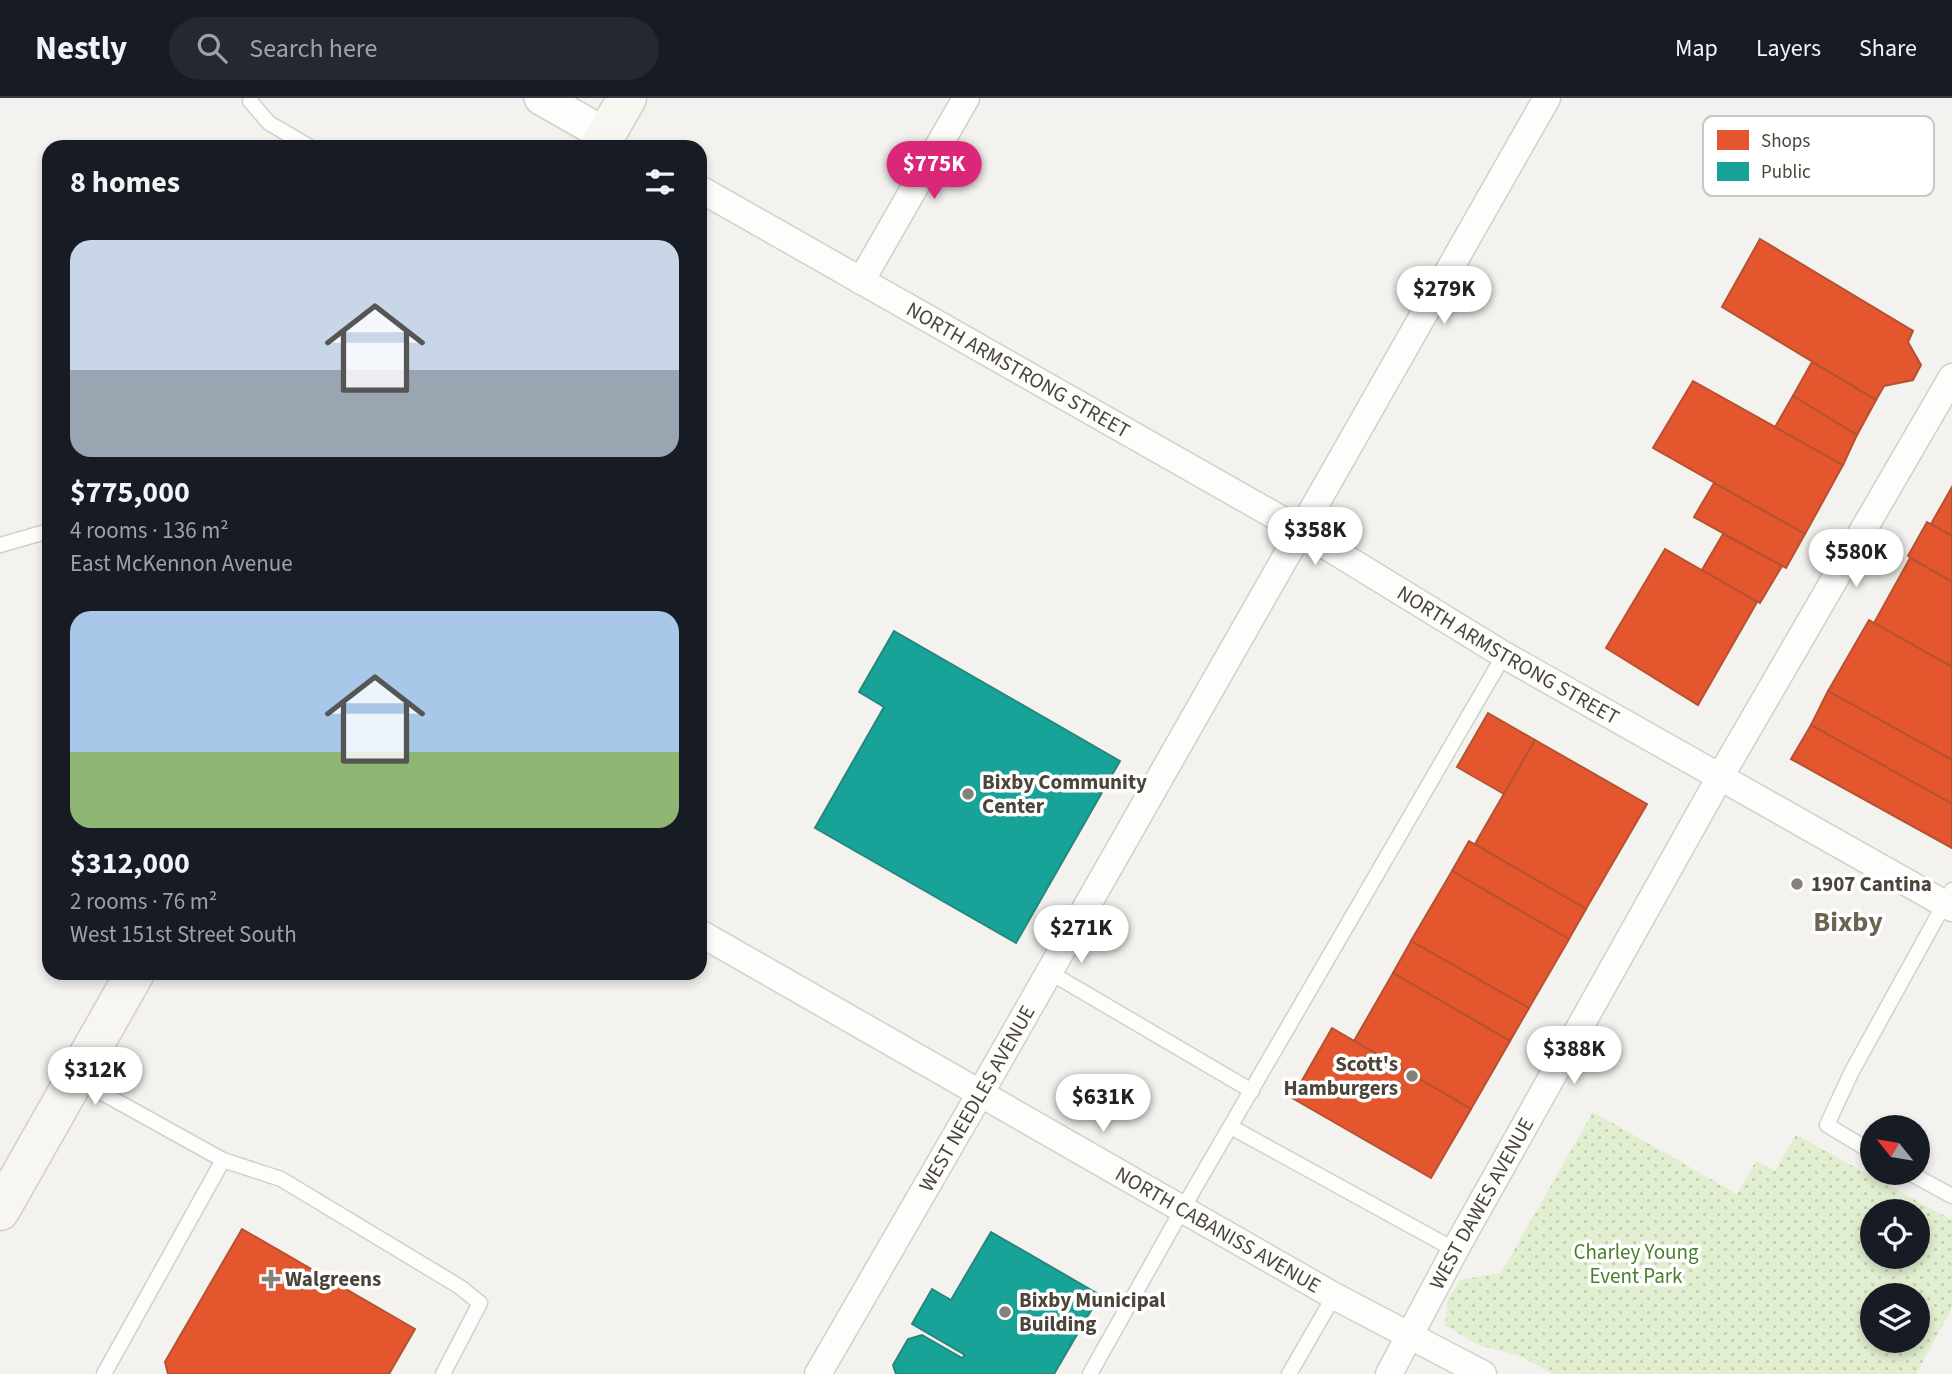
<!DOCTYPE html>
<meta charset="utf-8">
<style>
:root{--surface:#171b24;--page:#242831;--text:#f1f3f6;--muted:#9ea1a6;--line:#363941;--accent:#db2777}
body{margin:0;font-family:"Source Sans 3",sans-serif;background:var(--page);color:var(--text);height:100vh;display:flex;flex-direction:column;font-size:26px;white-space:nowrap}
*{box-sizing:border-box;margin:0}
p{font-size:23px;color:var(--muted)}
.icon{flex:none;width:38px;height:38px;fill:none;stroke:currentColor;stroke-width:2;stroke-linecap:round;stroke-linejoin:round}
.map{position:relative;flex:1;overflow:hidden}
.sheet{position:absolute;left:42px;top:42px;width:665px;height:840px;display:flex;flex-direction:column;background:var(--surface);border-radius:21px;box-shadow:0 4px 10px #0003}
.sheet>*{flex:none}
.needle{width:46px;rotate:300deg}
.controls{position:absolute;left:1860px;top:1017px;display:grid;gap:14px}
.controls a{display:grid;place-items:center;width:70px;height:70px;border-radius:50%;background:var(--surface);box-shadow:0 4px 10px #0003;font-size:35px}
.price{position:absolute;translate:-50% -60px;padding:0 16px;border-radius:24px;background:#fff;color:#222;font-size:23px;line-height:46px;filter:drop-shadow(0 2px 4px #0008)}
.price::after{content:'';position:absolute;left:50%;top:42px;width:21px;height:16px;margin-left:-10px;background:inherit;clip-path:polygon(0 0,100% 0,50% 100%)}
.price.selected{background:var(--accent);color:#fff}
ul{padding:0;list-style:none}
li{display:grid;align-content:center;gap:14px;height:371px;padding:0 28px}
li span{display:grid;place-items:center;height:217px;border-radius:21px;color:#555}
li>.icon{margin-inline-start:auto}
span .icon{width:126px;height:126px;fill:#fffc;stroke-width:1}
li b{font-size:30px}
h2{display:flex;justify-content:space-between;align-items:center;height:84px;padding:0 28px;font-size:30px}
header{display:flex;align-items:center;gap:42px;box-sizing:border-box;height:98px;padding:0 35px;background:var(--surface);border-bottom:2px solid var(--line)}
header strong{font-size:33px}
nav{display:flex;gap:38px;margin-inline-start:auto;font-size:24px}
.search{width:490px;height:63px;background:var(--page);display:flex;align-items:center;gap:18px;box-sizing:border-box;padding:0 24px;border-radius:38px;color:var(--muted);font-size:26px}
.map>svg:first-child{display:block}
</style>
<header>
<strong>Nestly</strong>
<div class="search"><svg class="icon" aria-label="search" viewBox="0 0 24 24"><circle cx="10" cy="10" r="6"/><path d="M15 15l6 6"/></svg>Search here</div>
<nav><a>Map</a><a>Layers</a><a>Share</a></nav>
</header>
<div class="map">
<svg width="1952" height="1276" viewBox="0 0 1952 1276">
<defs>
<pattern id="park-dots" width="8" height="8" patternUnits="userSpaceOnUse" patternTransform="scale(1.75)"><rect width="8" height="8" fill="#e1eecf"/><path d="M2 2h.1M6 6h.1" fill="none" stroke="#c3cdb2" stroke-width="1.8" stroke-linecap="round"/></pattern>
</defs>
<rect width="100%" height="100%" fill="#f4f2ee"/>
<!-- park -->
<path fill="url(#park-dots)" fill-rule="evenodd" d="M 1593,1014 L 1737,1096 L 1756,1063 L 1775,1073 L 1796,1037 L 1952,1122 L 1952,1210 L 1916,1276 L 1552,1276 L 1521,1258 L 1478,1247 L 1445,1227 L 1448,1201 L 1460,1182 L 1501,1175 ZM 1872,1113 L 1918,1113 L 1918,1158 L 1872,1158 ZM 1872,1197 L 1918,1197 L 1918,1242 L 1872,1242 Z"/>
<!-- shops -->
<g fill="#e4572e" stroke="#b65131" stroke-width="2">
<polygon points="1760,141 1913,233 1908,244 1921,267 1913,282 1884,288 1876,302 1722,209"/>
<polygon points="1812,264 1876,302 1857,337 1793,298"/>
<polygon points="1693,283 1843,367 1805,436 1653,350"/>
<polygon points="1793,298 1857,337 1843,367 1775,329"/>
<polygon points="1714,385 1805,436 1786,470 1694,419"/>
<polygon points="1952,389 1952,438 1931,426"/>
<polygon points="1927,424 1952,438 1952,484 1908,458"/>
<polygon points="1723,436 1782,468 1760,505 1702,472"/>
<polygon points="1665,451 1757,504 1698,607 1606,550"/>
<polygon points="1910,460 1952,484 1952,569 1874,525"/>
<polygon points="1869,522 1952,569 1952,662 1828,593"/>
<polygon points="1828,593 1952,662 1952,706 1811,627"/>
<polygon points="1488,615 1535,642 1504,696 1457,669"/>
<polygon points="1811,627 1952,706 1952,750 1791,661"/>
<polygon points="1535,642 1647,706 1586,811 1475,746"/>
<polygon points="1469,743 1586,811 1569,841 1452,773"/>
<polygon points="1452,773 1569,841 1529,910 1411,843"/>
<polygon points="1411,843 1529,910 1510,943 1393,875"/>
<polygon points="1393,875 1510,943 1471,1011 1354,943"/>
<polygon points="1332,930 1471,1011 1431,1080 1292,1000"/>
<polygon points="242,1131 415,1231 389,1276 168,1276 165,1264"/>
</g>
<!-- public -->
<g fill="#17a398" stroke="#27867c" stroke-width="2">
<polygon points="894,533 1120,663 1016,845 815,730 884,609 859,594"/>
<polygon points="991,1134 1100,1197 1054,1276 896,1276 893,1267 908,1241 922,1237 962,1260 965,1257 912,1226 932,1191 951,1202"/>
</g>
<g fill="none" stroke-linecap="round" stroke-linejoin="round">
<defs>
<g id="service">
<polyline points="251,0 250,3 269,25 310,49"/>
<polyline points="0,447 49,433"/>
<polyline points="1049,874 1252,993"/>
<polyline points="77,981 223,1062 281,1081 460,1189 480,1205 443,1276"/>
<polyline points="1231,1029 1455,1152"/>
<polyline points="1872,1054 1827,1027 1851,975 1952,792"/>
<polyline points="1908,1074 1952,1098"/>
<polyline points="104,1276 223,1062"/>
<polyline points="1090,1276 1183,1110 1504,557"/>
<polyline points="1289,1276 1334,1198"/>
</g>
<g id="minor">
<path id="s1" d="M 700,91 L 1300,432 L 1504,557 L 1952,810"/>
<polyline points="861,183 966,0"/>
<path id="s2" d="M 700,835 L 1334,1198 L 1483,1276"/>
<path id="s3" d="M 818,1276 L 981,994 L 1547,0"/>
<path id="s4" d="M 1389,1276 L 1455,1152 L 1720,679 L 1952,279"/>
</g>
<polyline id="tertiary" points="541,0 606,37"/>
<g id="secondary">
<polyline points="599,49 627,0"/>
<polyline points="0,1113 135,875"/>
</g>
</defs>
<!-- service casing -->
<use href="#service" stroke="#d2d0cb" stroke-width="17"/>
<!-- minor casing -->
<use href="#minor" stroke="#d2d0cb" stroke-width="29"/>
<!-- tertiary casing -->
<use href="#tertiary" stroke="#d2d0cb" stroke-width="36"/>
<!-- secondary casing -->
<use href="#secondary" stroke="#d3cfc5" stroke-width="41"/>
<!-- service -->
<use href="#service" stroke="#fdfdfc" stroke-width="14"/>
<!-- minor -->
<use href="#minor" stroke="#fdfdfc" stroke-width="26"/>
<!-- tertiary -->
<use href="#tertiary" stroke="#fdfdfc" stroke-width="33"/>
<!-- secondary -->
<use href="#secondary" stroke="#f7f6f1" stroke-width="38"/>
</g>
<!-- markers -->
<g fill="#868178" stroke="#fff" stroke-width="2.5">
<circle cx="968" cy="696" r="7"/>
<circle cx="1797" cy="786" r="7"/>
<circle cx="1412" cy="978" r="7"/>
<path d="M267.5 1170.5h7v7h7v7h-7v7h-7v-7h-7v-7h7z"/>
<circle cx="1005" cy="1214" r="7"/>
</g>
<g text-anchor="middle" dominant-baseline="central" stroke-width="7" stroke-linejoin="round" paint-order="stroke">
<!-- street labels -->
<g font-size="21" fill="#4b4439" stroke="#fff">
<text stroke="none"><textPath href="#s1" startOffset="366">NORTH ARMSTRONG STREET</textPath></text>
<text stroke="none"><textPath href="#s1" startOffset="933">NORTH ARMSTRONG STREET</textPath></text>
<text stroke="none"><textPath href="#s3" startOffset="318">WEST NEEDLES AVENUE</textPath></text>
<text stroke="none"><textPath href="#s4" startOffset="194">WEST DAWES AVENUE</textPath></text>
<text stroke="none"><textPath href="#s2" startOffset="597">NORTH CABANISS AVENUE</textPath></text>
</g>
<!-- poi labels -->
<g font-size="21" font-weight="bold" fill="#4b4439" stroke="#fff" text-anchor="start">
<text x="982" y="684">Bixby Community<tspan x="982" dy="24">Center</tspan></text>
<text x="1811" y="786">1907 Cantina</text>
<text x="1398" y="966" text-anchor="end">Scott's<tspan x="1398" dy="24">Hamburgers</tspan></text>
<text x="285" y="1181">Walgreens</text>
<text x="1019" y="1202">Bixby Municipal<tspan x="1019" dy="24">Building</tspan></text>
</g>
<!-- park labels -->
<g font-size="21" fill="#4a7f2a" stroke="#fff">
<text x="1636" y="1154">Charley Young<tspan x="1636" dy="24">Event Park</tspan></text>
</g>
<!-- district labels -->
<g font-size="28" font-weight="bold" fill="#6e6250" stroke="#fff">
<text x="1848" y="824">Bixby</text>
</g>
</g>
<!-- legend -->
<rect x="1703" y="18" width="231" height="80" rx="10" fill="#fff" stroke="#c9c7c4" stroke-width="2"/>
<rect x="1717" y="32" width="32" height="20" fill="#e4572e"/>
<rect x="1717" y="64" width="32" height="19" fill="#17a398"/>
<g font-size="19" fill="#4b4439">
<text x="1761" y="49">Shops</text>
<text x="1761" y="80">Public</text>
</g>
</svg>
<div class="controls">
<a><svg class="needle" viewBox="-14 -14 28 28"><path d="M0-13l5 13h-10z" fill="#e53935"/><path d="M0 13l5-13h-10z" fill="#9ea1a6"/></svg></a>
<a><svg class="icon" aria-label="locate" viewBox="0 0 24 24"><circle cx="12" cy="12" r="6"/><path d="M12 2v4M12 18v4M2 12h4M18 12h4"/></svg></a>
<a><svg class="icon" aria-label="layers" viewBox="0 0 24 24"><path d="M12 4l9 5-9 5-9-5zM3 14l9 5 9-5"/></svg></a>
</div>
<b class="price selected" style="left:934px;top:103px">$775K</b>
<b class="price" style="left:1444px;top:228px">$279K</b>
<b class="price" style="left:1315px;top:469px">$358K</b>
<b class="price" style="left:1856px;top:491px">$580K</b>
<b class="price" style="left:1081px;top:867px">$271K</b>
<b class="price" style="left:1574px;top:988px">$388K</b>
<b class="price" style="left:95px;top:1009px">$312K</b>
<b class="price" style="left:1103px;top:1036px">$631K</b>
<section class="sheet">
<h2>8 homes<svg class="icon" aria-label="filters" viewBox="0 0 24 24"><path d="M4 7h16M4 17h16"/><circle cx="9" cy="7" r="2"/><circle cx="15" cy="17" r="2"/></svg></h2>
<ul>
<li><span style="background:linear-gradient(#c9d6e8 60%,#9aa5b1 0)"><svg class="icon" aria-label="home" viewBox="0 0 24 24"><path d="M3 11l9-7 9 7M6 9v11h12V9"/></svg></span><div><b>$775,000</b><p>4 rooms · 136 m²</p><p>East McKennon Avenue</p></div></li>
<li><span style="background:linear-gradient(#a9c7e8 65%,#8fb573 0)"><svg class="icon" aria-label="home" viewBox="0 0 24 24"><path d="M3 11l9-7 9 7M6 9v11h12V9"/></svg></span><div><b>$312,000</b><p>2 rooms · 76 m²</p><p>West 151st Street South</p></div></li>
</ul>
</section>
</div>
